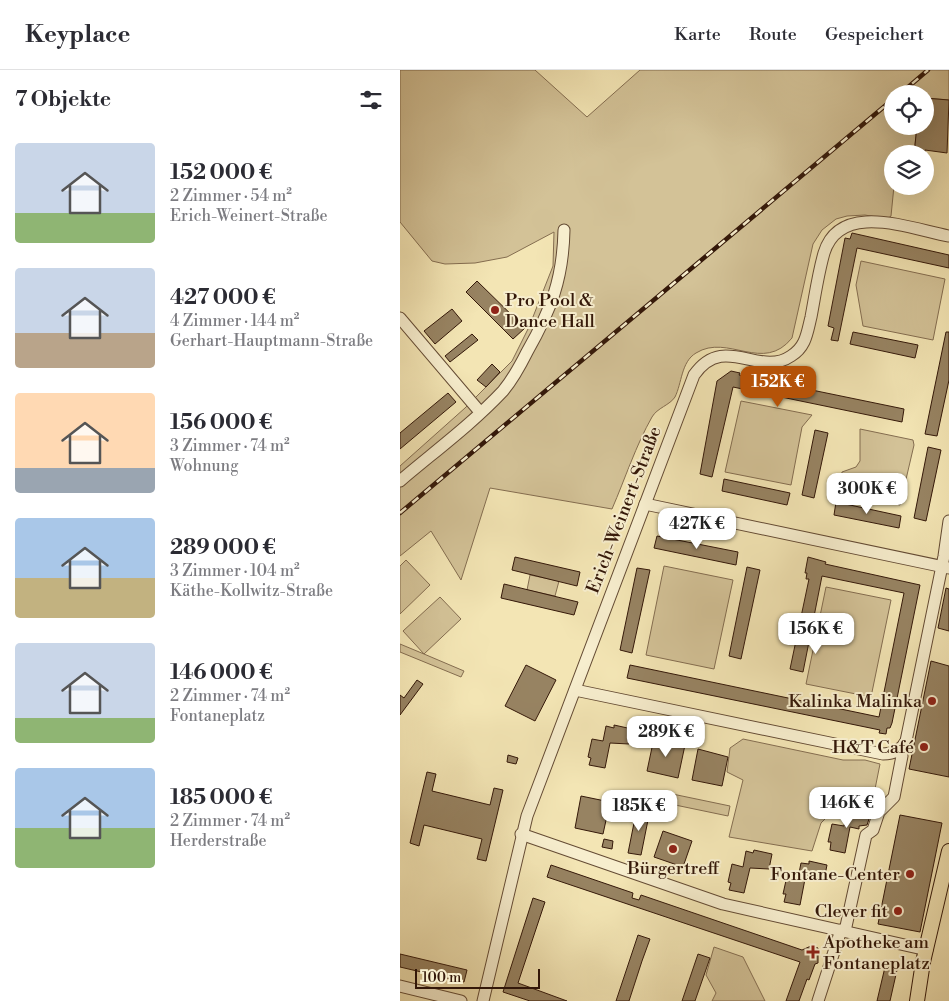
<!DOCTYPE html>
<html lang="de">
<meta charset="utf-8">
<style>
:root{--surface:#fff;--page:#f2f2f3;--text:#2b2b33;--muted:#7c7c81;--line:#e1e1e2;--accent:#b45309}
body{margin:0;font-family:"Libre Bodoni",serif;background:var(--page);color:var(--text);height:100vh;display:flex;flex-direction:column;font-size:19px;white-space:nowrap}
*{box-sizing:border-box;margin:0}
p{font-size:16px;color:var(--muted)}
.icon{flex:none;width:28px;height:28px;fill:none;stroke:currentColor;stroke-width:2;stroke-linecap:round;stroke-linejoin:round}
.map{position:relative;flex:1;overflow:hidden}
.drawer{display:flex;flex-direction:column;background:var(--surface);width:400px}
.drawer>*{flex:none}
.controls{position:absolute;left:484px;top:15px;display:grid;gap:10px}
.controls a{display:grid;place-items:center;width:50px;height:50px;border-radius:50%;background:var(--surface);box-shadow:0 5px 20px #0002;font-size:25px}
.scale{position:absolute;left:15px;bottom:12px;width:125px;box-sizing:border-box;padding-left:5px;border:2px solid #341809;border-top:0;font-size:14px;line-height:18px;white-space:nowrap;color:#341809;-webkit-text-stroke:4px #f7eece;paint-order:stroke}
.price{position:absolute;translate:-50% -42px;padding:0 11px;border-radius:10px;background:#fff;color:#222;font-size:16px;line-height:32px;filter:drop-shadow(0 1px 2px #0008)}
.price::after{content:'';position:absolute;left:50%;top:30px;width:15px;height:11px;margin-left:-8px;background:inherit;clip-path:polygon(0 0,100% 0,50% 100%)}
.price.current{background:var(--accent);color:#fff}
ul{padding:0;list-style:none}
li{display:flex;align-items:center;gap:15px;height:125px;padding:0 15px}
li span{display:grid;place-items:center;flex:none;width:140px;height:100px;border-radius:5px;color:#555}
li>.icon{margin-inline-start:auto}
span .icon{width:60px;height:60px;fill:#fffc;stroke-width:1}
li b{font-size:21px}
h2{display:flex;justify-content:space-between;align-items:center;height:60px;padding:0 15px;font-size:21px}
header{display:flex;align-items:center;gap:30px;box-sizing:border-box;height:70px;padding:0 25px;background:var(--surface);border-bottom:1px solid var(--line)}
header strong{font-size:24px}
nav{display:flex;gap:28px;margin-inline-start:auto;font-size:18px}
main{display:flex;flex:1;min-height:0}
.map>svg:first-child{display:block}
</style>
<header>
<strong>Keyplace</strong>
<nav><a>Karte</a><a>Route</a><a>Gespeichert</a></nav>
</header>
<main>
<section class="drawer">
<h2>7 Objekte<svg class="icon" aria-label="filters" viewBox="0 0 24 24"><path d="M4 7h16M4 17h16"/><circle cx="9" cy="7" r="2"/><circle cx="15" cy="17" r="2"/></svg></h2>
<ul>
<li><span style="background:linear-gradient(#c9d6e8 70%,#8fb573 0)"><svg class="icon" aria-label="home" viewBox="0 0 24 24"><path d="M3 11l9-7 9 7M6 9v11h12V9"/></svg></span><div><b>152 000 €</b><p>2 Zimmer · 54 m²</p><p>Erich-Weinert-Straße</p></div></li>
<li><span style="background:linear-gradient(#c9d6e8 65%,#b9a48a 0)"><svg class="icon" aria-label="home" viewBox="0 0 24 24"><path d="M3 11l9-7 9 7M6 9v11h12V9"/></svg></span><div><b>427 000 €</b><p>4 Zimmer · 144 m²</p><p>Gerhart-Hauptmann-Straße</p></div></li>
<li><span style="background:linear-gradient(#ffd9b3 75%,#9aa5b1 0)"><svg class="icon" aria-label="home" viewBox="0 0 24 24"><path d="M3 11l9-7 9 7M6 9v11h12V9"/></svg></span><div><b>156 000 €</b><p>3 Zimmer · 74 m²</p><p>Wohnung</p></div></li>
<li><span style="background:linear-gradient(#a9c7e8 60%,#c2b280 0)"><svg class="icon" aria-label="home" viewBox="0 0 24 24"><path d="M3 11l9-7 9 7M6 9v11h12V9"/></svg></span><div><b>289 000 €</b><p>3 Zimmer · 104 m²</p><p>Käthe-Kollwitz-Straße</p></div></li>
<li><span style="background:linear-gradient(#c9d6e8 75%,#8fb573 0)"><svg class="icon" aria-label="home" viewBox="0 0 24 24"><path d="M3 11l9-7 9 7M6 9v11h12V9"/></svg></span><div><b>146 000 €</b><p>2 Zimmer · 74 m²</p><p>Fontaneplatz</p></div></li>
<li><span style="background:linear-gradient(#a9c7e8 60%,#8fb573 0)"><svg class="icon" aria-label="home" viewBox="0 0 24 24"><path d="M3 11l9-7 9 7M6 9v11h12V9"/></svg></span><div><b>185 000 €</b><p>2 Zimmer · 74 m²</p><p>Herderstraße</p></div></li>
</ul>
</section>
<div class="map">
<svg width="549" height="931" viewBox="0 0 549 931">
<rect width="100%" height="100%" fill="#f3e5b4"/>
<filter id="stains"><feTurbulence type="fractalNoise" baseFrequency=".004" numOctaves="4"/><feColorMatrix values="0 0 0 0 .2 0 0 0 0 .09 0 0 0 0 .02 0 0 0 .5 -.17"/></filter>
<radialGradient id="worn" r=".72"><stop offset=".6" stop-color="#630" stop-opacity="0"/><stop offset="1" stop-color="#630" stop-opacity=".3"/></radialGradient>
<!-- green -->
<g fill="#d3c297" stroke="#846d50">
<path d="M 0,0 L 135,0 L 187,47 L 240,0 L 549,0 L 549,30 L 525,28 L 525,24 L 492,24 L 492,56 L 517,56 L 514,84 L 492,84 L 492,116 L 494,116 L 491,146 L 487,149 L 465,145 L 447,146 L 436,149 L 422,160 L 413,174 L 392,268 C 363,304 328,263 296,283 C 281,292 282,313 275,327 C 270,335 257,338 252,347 C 236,375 225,409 212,439 L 90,418 L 61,510 L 31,461 L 0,486 L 0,396 L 65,338 L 112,291 L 129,257 L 153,196 L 154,162 L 107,187 L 75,193 L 45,194 L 32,191 L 0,152 Z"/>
<polygon points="461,191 545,209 533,270 463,256 456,215"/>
<polygon points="341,331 412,345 402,357 391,415 325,402"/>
<polygon points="460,359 513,370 514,375 500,435 438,422 442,402 456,397 460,391"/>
<polygon points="6,490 30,515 0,544 0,496"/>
<polygon points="264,496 333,510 314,599 246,585"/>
<polygon points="130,505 159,511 155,526 127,520"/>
<polygon points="426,517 491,530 471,627 406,614"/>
<polygon points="40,527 61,549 24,584 64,601 61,607 0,582 0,574 24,584 3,561"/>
<polygon points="343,669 443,690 465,690 480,694 471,739 443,731 421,753 412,781 329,767 343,710 327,702 330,678"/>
<polygon points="258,721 330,736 328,746 256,731"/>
<polygon points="314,877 343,887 365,931 312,931 316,923 306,905"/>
</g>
<!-- building -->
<g fill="#978362" stroke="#341809">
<polygon points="525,28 549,30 547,83 525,80 525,84 514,84 517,56 525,56"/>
<polygon points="452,163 549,185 549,198 457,178 438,271 431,270 434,258 428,256 445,168 450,169"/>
<polygon points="77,211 125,258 113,269 66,222"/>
<polygon points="52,239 62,251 35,274 24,261"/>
<polygon points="453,262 518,275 515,288 450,274"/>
<polygon points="546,262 549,262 549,310 537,366 525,364"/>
<polygon points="72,264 78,270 50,292 45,286"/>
<polygon points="92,294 100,302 86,317 77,310"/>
<polygon points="331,301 340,303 339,305 504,339 502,352 333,317 312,407 300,404 317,311"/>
<polygon points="48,323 56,332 0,379 0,363"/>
<polygon points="415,360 428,363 414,428 402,425"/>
<polygon points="528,377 541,380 526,451 514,448"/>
<polygon points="324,409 390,423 387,435 322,421"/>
<polygon points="436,432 501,446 499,458 434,445"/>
<polygon points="257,466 338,482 336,495 254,478"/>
<polygon points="115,487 180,502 177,516 112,500"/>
<polygon points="408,487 426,492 425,494 520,515 492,653 490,658 487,658 486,664 479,663 480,660 227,608 230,595 479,647 504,523 422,506 403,602 390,599 409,509 406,509 407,503 405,503"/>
<polygon points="347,497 360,500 341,589 329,586"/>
<polygon points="237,498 250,500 232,583 220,580"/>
<polygon points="104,514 178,532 174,545 101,528"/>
<polygon points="546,518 549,519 549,561 538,558"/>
<polygon points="531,591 549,596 549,707 509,699"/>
<polygon points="126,595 156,610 135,651 105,636"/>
<polygon points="17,610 23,614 0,645 0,625 4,628"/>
<polygon points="214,655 232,659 229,674 210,673 205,698 189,695 191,688 188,687 192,669 203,671 206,656 214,658"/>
<polygon points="254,668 285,675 278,708 247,701"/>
<polygon points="298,679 328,687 322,716 292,710"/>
<polygon points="108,685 118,688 116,694 107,692"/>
<polygon points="27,702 36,704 32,721 90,735 94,718 103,720 86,791 77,789 82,769 24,755 19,776 10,773"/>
<polygon points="181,726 210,732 203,764 175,758"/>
<polygon points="237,738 250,740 241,785 228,783"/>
<polygon points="455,739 471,743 467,755 459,756 459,759 450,757 445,783 430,780 431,772 428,772 432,754 444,756 447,741 454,742"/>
<polygon points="500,745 542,753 520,862 478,854"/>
<polygon points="263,761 292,771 283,797 254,787"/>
<polygon points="204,769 213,771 212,779 202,777"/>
<polygon points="354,780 372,784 369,799 350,798 344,823 329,820 331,813 328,812 332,794 343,797 346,781 353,783"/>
<polygon points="409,791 427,795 424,810 405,809 400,835 384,832 386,824 383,824 387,806 398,808 401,793 409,794"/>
<polygon points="151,795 233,823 232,828 239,830 241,825 402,880 411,876 418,878 418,893 415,894 409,910 407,909 399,931 386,931 400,892 147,807"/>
<polygon points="133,828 145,832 118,913 167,931 130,931 103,922"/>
<polygon points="238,865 250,869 242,891 229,931 216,931"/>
<polygon points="0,884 67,900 64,912 0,897"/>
<polygon points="298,884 310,888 295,931 282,931"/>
<polygon points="485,897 497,900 490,931 477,931"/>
</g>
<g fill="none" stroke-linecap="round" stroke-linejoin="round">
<defs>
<g id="minor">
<polyline points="0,248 80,342"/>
<path d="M 0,411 C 34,382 72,354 103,321 C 113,309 120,296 127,282 C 151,240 163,209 164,160"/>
<polyline points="245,434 549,498"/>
<path d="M 175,620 L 483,684 C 493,684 501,681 506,671 L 544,486 L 549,451"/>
<polyline points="121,764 323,834 527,880"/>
<polyline points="445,861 466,765 473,760 479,742 494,727 502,686 498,681"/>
<polyline points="0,916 61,931"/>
<path d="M 83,931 L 127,746 L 294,305 C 324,262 359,308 391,286 C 406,277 407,263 411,247 C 415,226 418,204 424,183 C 440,130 511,159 549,166"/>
<polyline points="418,931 441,860"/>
</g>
<polyline id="major" points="517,931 523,892 549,781"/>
</defs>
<!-- minor casing -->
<use href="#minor" stroke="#644b34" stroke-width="13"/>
<!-- major casing -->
<use href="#major" stroke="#341809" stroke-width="16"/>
<!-- minor -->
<use href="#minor" stroke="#f7eece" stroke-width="11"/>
<!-- major -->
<use href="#major" stroke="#f3e5b4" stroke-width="14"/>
<defs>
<g id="rail">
<polyline points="500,24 528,0"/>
<polyline points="0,443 492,30"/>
</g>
</defs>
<!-- rail casing -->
<use href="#rail" stroke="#341809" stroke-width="4.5"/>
<!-- rail -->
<use href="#rail" stroke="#f7eece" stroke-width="2.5" stroke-dasharray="8" stroke-linecap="butt"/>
</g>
<!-- markers -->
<g fill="#8f2418" stroke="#f7eece" stroke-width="2">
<circle cx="95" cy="240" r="5"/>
<circle cx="532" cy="631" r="5"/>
<circle cx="524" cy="677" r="5"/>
<circle cx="273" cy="779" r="5"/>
<circle cx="510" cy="804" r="5"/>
<circle cx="498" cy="841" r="5"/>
<path d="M410.5 874.5h5v5h5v5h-5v5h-5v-5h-5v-5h5z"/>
</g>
<g text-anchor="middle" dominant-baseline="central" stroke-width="4" stroke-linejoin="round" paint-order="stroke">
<!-- poi labels -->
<g font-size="18" fill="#341809" stroke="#f7eece" text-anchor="end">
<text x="105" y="230" text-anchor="start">Pro Pool &amp;<tspan x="105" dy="21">Dance Hall</tspan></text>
<text x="522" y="631">Kalinka Malinka</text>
<text x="514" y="677">H&amp;T Café</text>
<text x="273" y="798" text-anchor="middle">Bürgertreff</text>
<text x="500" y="804">Fontane-Center</text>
<text x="488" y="841">Clever fit</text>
<text x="423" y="872" text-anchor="start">Apotheke am<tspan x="423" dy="21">Fontaneplatz</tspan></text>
</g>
<!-- street labels -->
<g font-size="18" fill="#341809" stroke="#f7eece">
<text transform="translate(224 440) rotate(-69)">Erich-Weinert-Straße</text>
</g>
</g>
<rect width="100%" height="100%" filter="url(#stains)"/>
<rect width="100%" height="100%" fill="url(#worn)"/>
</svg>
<div class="controls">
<a><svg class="icon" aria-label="locate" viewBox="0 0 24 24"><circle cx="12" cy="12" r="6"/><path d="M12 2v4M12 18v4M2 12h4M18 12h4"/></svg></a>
<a><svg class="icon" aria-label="layers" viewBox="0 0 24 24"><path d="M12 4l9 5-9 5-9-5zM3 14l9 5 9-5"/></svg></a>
</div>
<div class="scale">100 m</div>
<b class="price current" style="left:378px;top:338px">152K €</b>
<b class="price" style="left:467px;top:445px">300K €</b>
<b class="price" style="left:297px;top:480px">427K €</b>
<b class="price" style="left:416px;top:585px">156K €</b>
<b class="price" style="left:266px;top:688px">289K €</b>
<b class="price" style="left:447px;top:759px">146K €</b>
<b class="price" style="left:239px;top:762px">185K €</b>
</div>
</main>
